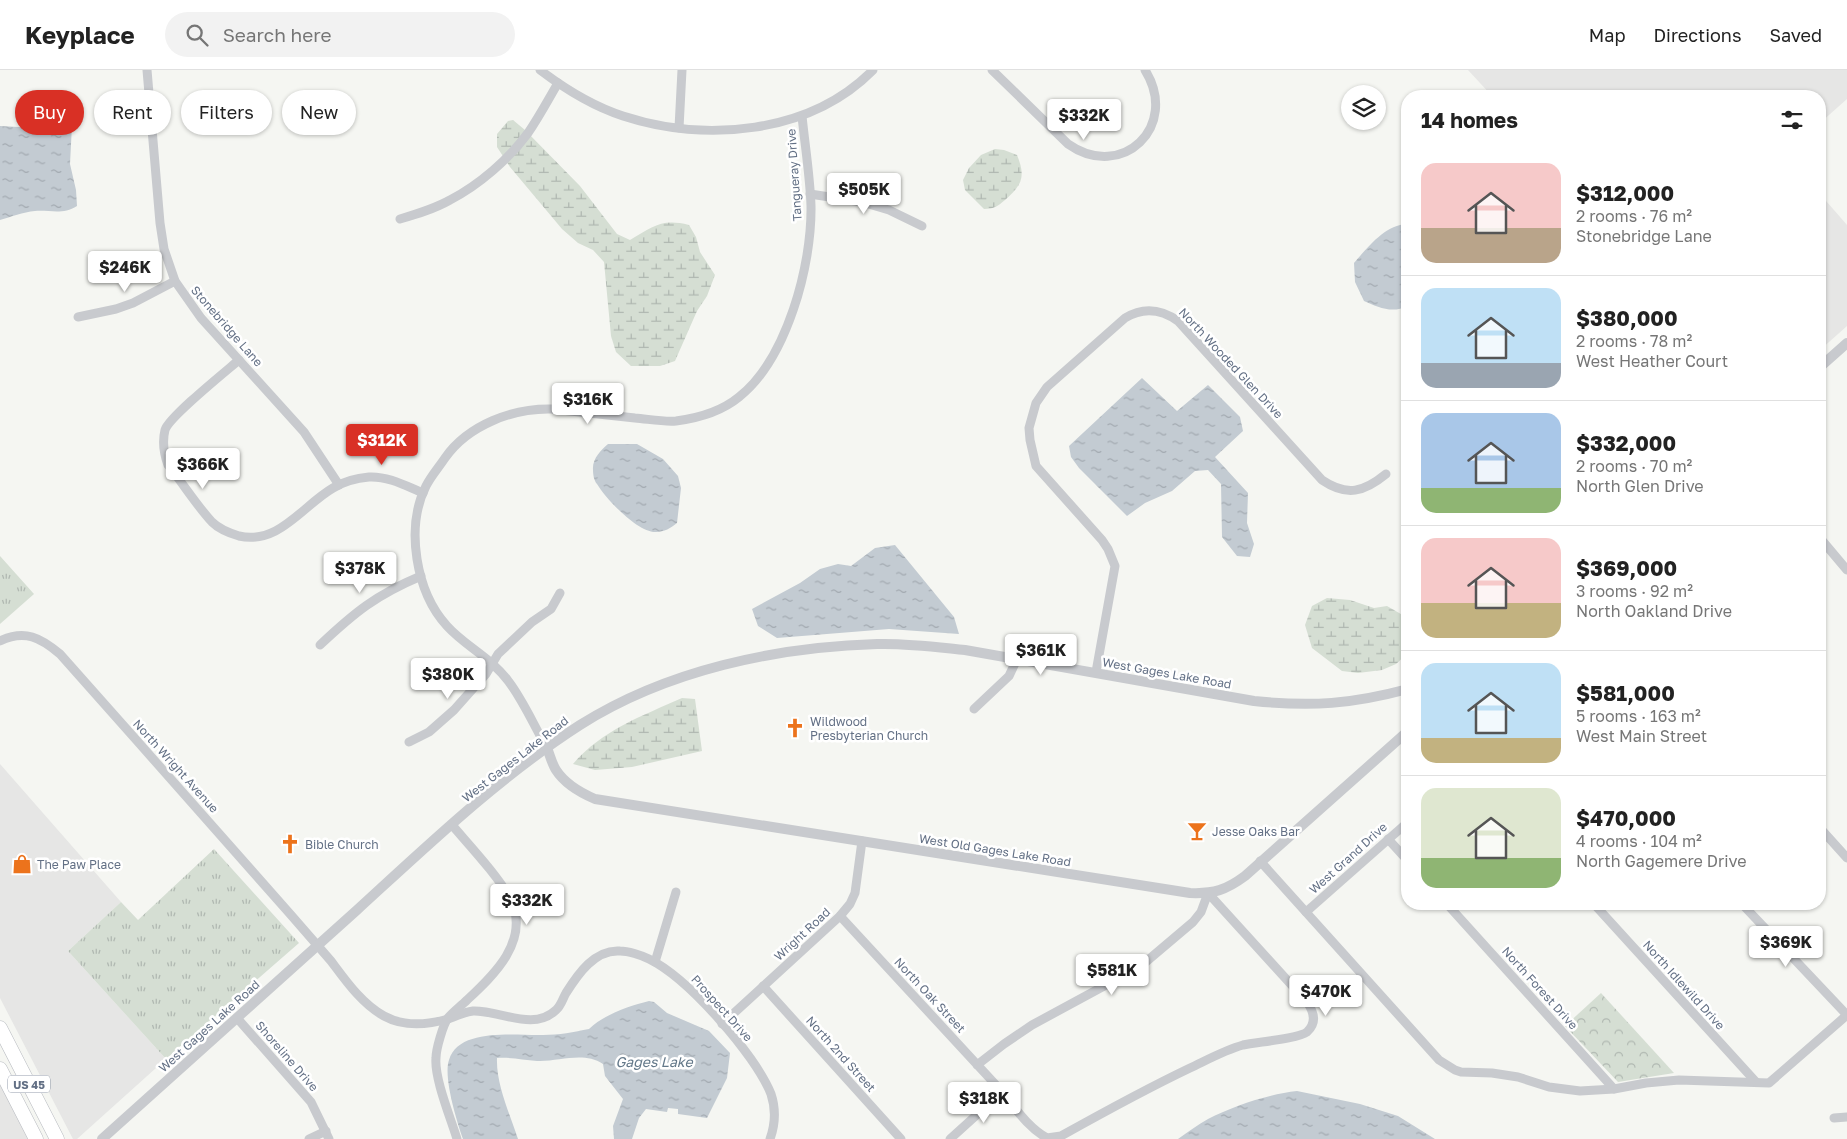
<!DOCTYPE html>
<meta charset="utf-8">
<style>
:root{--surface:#fff;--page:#f2f2f2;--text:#222;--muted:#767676;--line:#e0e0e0;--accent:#d93025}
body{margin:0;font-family:"Golos Text",sans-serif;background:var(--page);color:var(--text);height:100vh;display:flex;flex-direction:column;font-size:19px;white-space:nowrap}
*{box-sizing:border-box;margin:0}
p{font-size:16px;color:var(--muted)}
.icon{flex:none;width:28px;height:28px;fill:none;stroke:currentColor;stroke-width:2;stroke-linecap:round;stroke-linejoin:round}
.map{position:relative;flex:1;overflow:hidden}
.details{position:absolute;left:1401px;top:20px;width:425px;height:820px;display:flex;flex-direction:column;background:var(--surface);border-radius:20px;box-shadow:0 1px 4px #0004}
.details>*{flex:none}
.top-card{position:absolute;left:15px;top:20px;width:475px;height:45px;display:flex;gap:10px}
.controls{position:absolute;left:1341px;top:15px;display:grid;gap:10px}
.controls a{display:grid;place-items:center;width:45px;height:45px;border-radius:50%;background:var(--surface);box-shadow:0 1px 4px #0004;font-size:25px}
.price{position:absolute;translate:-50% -42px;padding:0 11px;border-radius:5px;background:#fff;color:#222;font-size:16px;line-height:32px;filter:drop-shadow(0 1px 2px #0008)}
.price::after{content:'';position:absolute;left:50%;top:30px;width:15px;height:11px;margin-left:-8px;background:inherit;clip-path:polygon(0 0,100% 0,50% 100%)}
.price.current{background:var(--accent);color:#fff}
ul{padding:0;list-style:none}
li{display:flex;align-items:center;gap:15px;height:125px;padding:0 20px}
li+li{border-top:1px solid var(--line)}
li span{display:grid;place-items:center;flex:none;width:140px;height:100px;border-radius:15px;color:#555}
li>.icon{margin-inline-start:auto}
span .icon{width:60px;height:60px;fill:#fffc;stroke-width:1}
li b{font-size:21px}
h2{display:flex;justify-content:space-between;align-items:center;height:60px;padding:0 20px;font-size:21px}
.chip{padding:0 18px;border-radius:22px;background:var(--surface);box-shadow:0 1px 4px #0004;font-size:18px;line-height:45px}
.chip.current{background:var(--accent);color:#fff}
header{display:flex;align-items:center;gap:30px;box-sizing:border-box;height:70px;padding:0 25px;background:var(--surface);border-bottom:1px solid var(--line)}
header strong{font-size:24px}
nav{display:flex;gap:28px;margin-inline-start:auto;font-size:18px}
.search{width:350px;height:45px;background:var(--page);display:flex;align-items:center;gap:12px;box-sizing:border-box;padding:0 18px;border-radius:28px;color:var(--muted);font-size:19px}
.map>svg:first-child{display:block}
</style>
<header>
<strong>Keyplace</strong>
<div class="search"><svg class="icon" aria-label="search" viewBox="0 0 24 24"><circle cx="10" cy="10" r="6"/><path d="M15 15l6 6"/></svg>Search here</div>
<nav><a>Map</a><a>Directions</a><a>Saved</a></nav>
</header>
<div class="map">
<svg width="1847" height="1069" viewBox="0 0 1847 1069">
<defs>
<pattern id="grass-tufts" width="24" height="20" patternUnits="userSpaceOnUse" patternTransform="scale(1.25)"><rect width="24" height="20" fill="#d5ded3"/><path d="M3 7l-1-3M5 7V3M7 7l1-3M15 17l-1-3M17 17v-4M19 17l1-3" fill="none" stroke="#b0b8b1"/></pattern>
<pattern id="wetland-marsh" width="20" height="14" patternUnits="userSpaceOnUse" patternTransform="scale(1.25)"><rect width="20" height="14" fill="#d5ded3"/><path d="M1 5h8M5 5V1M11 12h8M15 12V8" fill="none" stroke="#b0b8b1"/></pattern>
<pattern id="park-crowns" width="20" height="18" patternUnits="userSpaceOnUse" patternTransform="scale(1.25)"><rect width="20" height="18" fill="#d5ded3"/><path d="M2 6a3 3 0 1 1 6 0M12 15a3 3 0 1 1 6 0" fill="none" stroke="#b0b8b1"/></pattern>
<pattern id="water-ripples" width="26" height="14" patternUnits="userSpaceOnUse" patternTransform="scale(1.25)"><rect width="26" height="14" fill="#c3cbd2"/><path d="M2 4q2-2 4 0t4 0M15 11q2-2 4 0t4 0" fill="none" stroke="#a2a9b0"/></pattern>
</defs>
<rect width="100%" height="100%" fill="#f5f6f2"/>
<!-- built -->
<g fill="#e6e6e5">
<polygon points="1468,0 1847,0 1847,29 1820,53 1820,26 1492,26"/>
<polygon points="1820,124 1847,155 1847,256 1820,280"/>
<polygon points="0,694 121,832 68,881 166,989 77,1069 73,1069 0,928"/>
<polygon points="0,1008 32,1069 0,1069"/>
</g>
<!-- grass -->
<g fill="url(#grass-tufts)">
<polygon points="0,486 34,524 0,554"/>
<polygon points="214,779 299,873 166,989 68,881 121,832 138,850"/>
</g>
<!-- wetland -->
<g fill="url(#wetland-marsh)">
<path d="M 513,50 L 525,60 L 580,116 L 617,164 L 630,170 C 653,157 661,148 689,155 L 696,167 L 700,182 L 715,205 L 707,226 L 697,241 L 675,291 L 660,296 L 631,296 L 616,282 L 611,266 L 604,192 L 593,180 L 578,173 L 562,159 L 510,97 L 497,77 L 497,64 L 508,51 Z"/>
<path d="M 995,79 L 1004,80 L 1017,85 C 1026,107 1022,115 1005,130 C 998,136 994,139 984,139 L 965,120 L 963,110 L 969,98 L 981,85 Z"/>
<polygon points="1327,528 1350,530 1374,538 1387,536 1406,547 1408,549 1407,584 1396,594 1382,600 1358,603 1342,601 1312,578 1305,555 1312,536"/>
<path d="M 682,628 L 695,629 L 702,681 L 632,697 L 595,700 L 573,694 C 602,660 642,646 682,628 Z"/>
</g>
<!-- park -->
<polygon fill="url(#park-crowns)" points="1601,923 1674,1003 1618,1012 1565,956"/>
<!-- water -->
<g fill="url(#water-ripples)">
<path d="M 64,45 L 70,50 L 72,55 L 70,94 L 76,120 L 77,136 C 63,145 51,140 35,141 C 23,142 11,147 0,150 L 0,56 C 14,57 27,58 41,54 C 49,52 56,47 64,45 Z"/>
<path d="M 1407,154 L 1407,236 C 1393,244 1377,237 1364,231 L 1355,212 L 1354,193 C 1368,177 1385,155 1407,154 Z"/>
<polygon points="1142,308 1177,341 1208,315 1240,347 1243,361 1215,387 1248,423 1247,453 1254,474 1250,487 1237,486 1222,467 1221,414 1208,400 1195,401 1172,421 1145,433 1127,446 1079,398 1071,387 1069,376"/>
<path d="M 608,374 L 637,374 L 663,389 L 678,406 L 681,418 L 677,453 C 671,458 664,462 656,462 C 638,463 606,429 597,414 C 594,411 593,404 593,400 C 592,389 601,380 608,374 Z"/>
<polygon points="895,475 954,547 959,564 889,559 777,568 758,556 752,539 800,513 820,499 838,494 851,496 875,478"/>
<path d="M 649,931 L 654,932 L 667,943 L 709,961 L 730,983 L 727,1008 L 707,1048 L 678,1044 L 678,1039 L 668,1038 L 667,1042 L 646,1039 L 639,1048 L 632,1069 L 614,1069 L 613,1056 L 623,1029 L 605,1006 L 603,994 C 583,981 559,992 537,991 C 523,990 511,987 497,988 C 496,1015 510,1044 518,1069 L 463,1069 C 457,1052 443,1007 449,990 C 459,957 517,966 543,965 C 559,965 574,962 589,959 C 603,945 629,936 649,931 Z"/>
<path d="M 1297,1021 L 1360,1034 L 1398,1046 L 1435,1069 L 1178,1069 C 1188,1062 1197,1055 1208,1049 C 1233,1036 1269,1024 1297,1021 Z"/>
</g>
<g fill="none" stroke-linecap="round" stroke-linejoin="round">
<defs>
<g id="primary">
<polyline points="0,958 57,1069"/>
<polyline points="0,999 36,1069"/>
</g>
</defs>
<!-- primary casing -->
<use href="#primary" stroke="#b8bbc0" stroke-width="15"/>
<!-- minor -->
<g stroke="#c8cace" stroke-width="9">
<polyline points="147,0 160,153 164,179 175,211 201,248 304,362 339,415"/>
<path d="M 540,0 C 565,19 592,36 623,46 C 705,73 810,64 873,0"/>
<path d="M 992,0 L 1068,74 C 1122,112 1180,56 1145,0"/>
<polyline points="679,58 682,0"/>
<polyline points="810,124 862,132 889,140 922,156"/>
<path d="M 400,149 C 417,144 434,139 450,130 C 479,115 509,89 528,63 C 539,47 548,30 558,13"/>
<polyline points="78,247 116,239 133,233 175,211"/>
<path d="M 239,290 C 225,302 169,347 165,360 C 162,372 164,384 168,395 C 182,412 197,436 212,452 C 219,459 229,463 239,466 C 279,475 302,436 333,418 C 343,412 357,408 369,407 C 388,406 406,416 423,423"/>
<polyline points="1820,468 1847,500"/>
<path d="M 0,571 C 25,559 41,568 60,584 C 137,671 214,757 291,845 C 304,860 318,876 331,891 C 346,911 362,934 384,946 C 404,957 427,955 448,949 C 456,946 465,942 473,941 C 500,940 533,962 556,940 C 561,936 563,928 566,923 C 578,904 595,879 620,881 C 628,881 641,885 649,889 C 688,908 755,984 771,1024 C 776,1039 775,1055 770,1069"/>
<path d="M 320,575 C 355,542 376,525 421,506"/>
<path d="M 1096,602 L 1115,496 L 1108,479 L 1102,470 L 1036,396 L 1030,370 L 1029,358 L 1036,333 L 1047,317 L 1125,248 C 1143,237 1161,239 1178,251 L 1322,410 C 1347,427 1364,422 1386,404"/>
<polyline points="974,639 1009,606 1017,589"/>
<polyline points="409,672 429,662 454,640 486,604 498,584 532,552 551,539 560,523"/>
<path d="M 547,678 C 534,656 524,632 509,612 C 492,588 466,577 447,556 C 416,522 405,458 426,416 C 431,406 439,397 445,388 C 468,355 513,338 552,339 C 579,342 607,345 635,348 C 648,349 663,352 676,351 C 699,348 722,341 739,327 C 787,289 812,195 811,136 C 810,106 805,76 802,46"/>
<path d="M 452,755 C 470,776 499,807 511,830 C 530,871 494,905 467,930 C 461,936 453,942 448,948 C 443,955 436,979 436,988 C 434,1008 451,1049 457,1069"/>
<polyline points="1820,758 1847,788"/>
<polyline points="1388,769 1408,791"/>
<polyline points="1260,791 1439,990 1455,1000 1461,1002 1492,1003 1518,1007 1549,1017 1580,1021 1614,1019 1646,1013 1679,1010 1769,1013 1847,945"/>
<polyline points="1447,834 1614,1019"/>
<polyline points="1594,834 1756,1012"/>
<polyline points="1742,834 1847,945"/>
<polyline points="1306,842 1408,752"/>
<path d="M 840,846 C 891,902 943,958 995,1014 C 1011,1031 1025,1056 1047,1068 L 1061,1066 C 1104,1042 1146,1019 1190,998 C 1207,990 1225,980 1243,975 C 1256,972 1298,969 1307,962 C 1317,953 1314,942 1307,932 L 1208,823 L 1201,842 L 1193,852 L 1141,896 L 1032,955 L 1004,974 L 977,995"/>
<polyline points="655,892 676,822"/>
<polyline points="763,916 901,1069"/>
<polyline points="237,948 311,1032 329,1069"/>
<polyline points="722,954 840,846 850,834 855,823 862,771"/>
<polyline points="1834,1048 1847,1047"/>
<polyline points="309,1069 326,1061"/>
<polyline points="950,1069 1002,1022"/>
</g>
<!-- tertiary -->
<g stroke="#c8cace" stroke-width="10">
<polyline points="1820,297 1847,273"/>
<path d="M 547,678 C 550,685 552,694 556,700 C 565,714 581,723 595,729 L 1190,823 C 1214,824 1226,820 1245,806 L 1408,661"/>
<path d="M 102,1069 C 187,993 272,916 357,840 C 428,775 499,707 580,655 C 667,600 776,577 877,574 C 907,573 936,577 965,580 L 1254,631 C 1312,637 1352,634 1408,619"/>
</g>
<!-- primary -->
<use href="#primary" stroke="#fff" stroke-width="14"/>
</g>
<!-- icons -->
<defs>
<symbol id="church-bare" viewBox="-9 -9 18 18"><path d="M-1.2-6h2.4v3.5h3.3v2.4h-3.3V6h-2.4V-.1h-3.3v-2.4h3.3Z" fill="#ec731c" stroke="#fff" stroke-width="2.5" paint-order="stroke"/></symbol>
<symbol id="bar-bare" viewBox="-9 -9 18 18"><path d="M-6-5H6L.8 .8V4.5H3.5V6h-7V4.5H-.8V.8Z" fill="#ec731c" stroke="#fff" stroke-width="2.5" paint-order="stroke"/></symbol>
<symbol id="shop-bare" viewBox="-9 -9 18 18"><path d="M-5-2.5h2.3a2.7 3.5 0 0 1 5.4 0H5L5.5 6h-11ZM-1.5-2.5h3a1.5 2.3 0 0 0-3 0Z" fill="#ec731c" stroke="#fff" stroke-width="2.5" paint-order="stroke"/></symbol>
</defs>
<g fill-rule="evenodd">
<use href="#church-bare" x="781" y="644" width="28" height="28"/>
<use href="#bar-bare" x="1183" y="747" width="28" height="28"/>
<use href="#church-bare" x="276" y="760" width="28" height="28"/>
<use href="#shop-bare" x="8" y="780" width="28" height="28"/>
</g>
<g text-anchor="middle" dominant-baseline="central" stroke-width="5" stroke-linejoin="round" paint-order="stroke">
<!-- shield labels -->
<rect fill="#fff" stroke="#929baa" stroke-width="1" x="8" y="1005.5" width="42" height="17" rx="4"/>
<g font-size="11" font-weight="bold" fill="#637085">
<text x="29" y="1014">US 45</text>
</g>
<!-- street labels -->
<g font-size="12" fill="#637085" stroke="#fff">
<text transform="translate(794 105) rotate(-94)">Tangueray Drive</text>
<text transform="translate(227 256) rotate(49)">Stonebridge Lane</text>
<text transform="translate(1231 293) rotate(47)">North Wooded Glen Drive</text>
<text transform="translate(1167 603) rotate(10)">West Gages Lake Road</text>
<text transform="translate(515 689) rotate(-38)">West Gages Lake Road</text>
<text transform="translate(176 696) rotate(48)">North Wright Avenue</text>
<text transform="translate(995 780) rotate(9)">West Old Gages Lake Road</text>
<text transform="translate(1348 788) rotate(-42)">West Grand Drive</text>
<text transform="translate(802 864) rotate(-43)">Wright Road</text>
<text transform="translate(1684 915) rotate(48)">North Idlewild Drive</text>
<text transform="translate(1540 918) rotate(48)">North Forest Drive</text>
<text transform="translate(930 925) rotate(47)">North Oak Street</text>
<text transform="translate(722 938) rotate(48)">Prospect Drive</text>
<text transform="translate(209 956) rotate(-42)">West Gages Lake Road</text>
<text transform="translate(841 984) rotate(48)">North 2nd Street</text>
<text transform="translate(287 986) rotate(49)">Shoreline Drive</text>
</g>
<!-- poi labels -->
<g font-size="12" fill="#637085" stroke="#fff" text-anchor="start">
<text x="810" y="651">Wildwood<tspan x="810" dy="14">Presbyterian Church</tspan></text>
<text x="1212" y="761">Jesse Oaks Bar</text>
<text x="305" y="774">Bible Church</text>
<text x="37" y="794">The Paw Place</text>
</g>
<!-- water labels -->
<g font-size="14" font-style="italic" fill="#637889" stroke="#fff">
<text x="654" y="991">Gages Lake</text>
</g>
</g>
</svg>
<div class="controls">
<a><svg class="icon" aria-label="layers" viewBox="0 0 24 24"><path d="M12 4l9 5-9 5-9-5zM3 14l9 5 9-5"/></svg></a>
</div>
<b class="price" style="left:1084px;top:71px">$332K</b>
<b class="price" style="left:864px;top:145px">$505K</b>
<b class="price" style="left:125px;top:223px">$246K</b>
<b class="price" style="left:588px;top:355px">$316K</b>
<b class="price current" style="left:382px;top:396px">$312K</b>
<b class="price" style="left:203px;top:420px">$366K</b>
<b class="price" style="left:360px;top:524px">$378K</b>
<b class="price" style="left:1041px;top:606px">$361K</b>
<b class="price" style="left:448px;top:630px">$380K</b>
<b class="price" style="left:527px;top:856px">$332K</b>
<b class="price" style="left:1786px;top:898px">$369K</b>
<b class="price" style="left:1112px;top:926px">$581K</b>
<b class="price" style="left:1326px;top:947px">$470K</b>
<b class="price" style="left:984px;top:1054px">$318K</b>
<div class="top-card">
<a class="chip current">Buy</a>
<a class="chip">Rent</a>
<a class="chip">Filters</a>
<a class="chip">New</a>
</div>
<section class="details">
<h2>14 homes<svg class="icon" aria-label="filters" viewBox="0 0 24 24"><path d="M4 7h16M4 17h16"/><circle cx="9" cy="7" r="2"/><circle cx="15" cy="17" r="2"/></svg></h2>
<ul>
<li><span style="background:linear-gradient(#f6c9c9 65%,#b9a48a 0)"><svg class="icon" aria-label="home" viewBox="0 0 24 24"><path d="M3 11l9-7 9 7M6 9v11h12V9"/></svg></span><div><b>$312,000</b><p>2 rooms · 76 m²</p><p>Stonebridge Lane</p></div></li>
<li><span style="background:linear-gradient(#bfe0f5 75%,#9aa5b1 0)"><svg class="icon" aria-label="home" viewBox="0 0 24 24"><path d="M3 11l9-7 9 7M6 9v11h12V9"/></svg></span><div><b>$380,000</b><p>2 rooms · 78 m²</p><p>West Heather Court</p></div></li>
<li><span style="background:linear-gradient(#a9c7e8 75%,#8fb573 0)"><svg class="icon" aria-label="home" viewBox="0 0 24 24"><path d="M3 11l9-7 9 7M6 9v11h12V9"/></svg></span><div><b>$332,000</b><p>2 rooms · 70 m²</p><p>North Glen Drive</p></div></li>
<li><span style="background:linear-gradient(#f6c9c9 65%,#c2b280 0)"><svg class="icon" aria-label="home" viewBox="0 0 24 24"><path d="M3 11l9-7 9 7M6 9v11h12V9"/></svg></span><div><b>$369,000</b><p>3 rooms · 92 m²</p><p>North Oakland Drive</p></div></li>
<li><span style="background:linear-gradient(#bfe0f5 75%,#c2b280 0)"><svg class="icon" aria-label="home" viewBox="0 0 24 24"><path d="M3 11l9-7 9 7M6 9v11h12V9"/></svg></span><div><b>$581,000</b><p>5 rooms · 163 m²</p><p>West Main Street</p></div></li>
<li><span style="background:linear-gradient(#dfe7d0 70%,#8fb573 0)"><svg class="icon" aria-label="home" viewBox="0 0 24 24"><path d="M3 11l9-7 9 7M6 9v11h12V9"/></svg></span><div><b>$470,000</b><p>4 rooms · 104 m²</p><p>North Gagemere Drive</p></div></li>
</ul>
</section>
</div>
